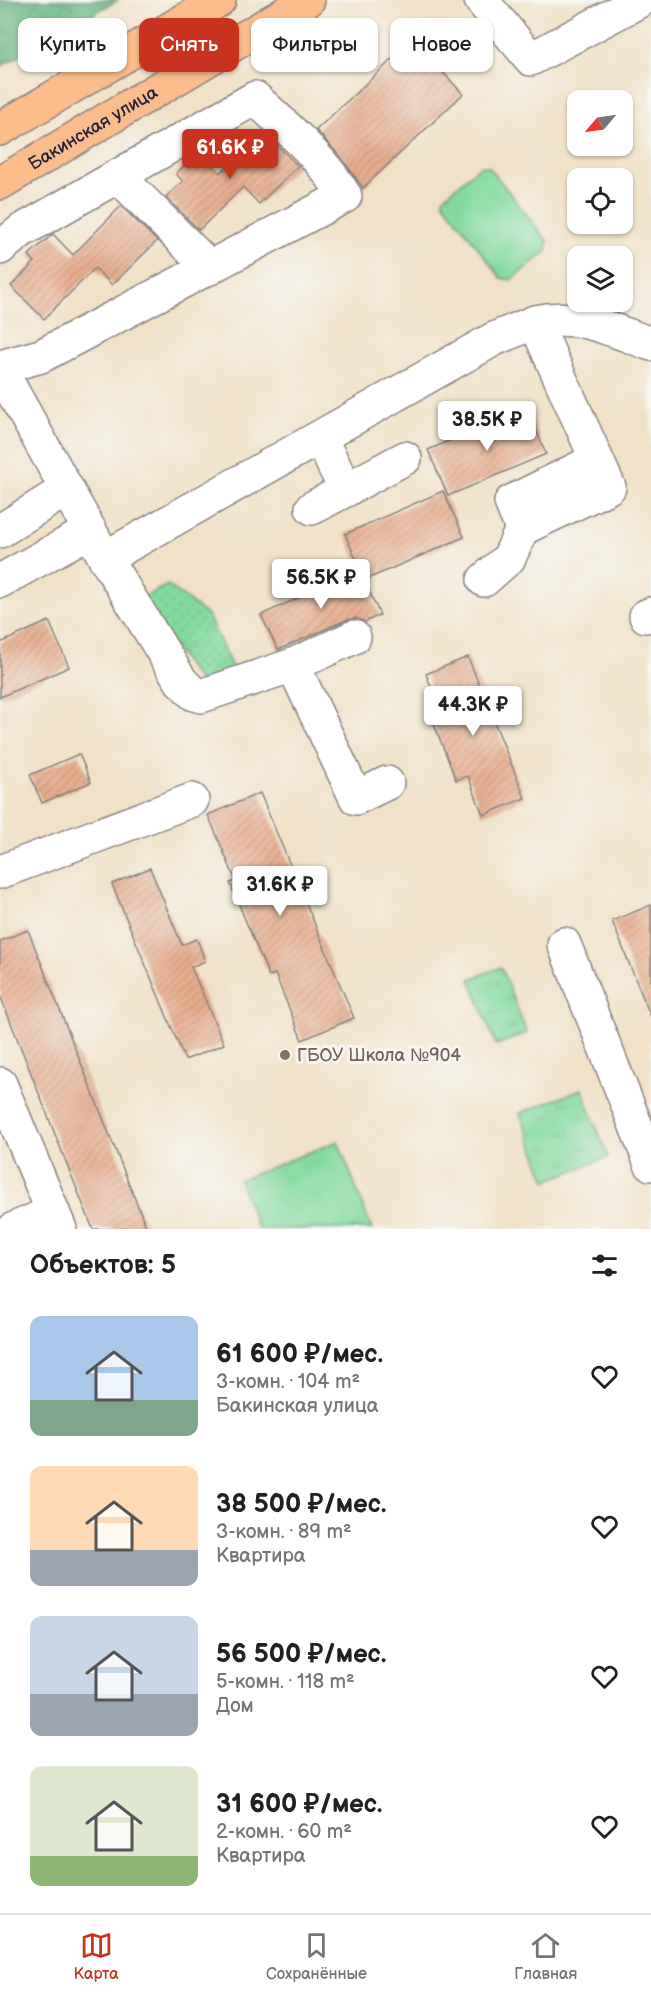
<!DOCTYPE html>
<html lang="ru">
<meta charset="utf-8">
<style>
:root{--surface:#fff;--page:#f6f6f6;--text:#202124;--muted:#757577;--line:#e0e0e0;--accent:#c8321e}
body{margin:0;font-family:"Balsamiq Sans",sans-serif;background:var(--page);color:var(--text);height:100vh;display:flex;flex-direction:column;font-size:22px;white-space:nowrap}
*{box-sizing:border-box;margin:0}
p{font-size:20px;color:var(--muted)}
.icon{flex:none;width:33px;height:33px;fill:none;stroke:currentColor;stroke-width:2;stroke-linecap:round;stroke-linejoin:round}
.map{position:relative;height:1229px;overflow:hidden}
.side{display:flex;flex-direction:column;background:var(--surface);flex:1}
.side>*{flex:none}
.hud{position:absolute;left:18px;top:18px;width:615px;height:54px;display:flex;gap:12px}
.needle{width:39px;rotate:241deg}
.fabs{position:absolute;left:567px;top:90px;display:grid;gap:12px}
.fabs a{display:grid;place-items:center;width:66px;height:66px;border-radius:12px;background:var(--surface);box-shadow:0 2px 4px #0004;font-size:30px}
.price{position:absolute;translate:-50% -51px;padding:0 14px;border-radius:6px;background:#fff;color:#222;font-size:20px;line-height:39px;filter:drop-shadow(0 2px 3px #0008)}
.price::after{content:'';position:absolute;left:50%;top:36px;width:18px;height:14px;margin-left:-9px;background:inherit;clip-path:polygon(0 0,100% 0,50% 100%)}
.price.on{background:var(--accent);color:#fff}
ul{padding:0;list-style:none}
li{display:flex;align-items:center;gap:18px;height:150px;padding:0 30px}
li span{display:grid;place-items:center;flex:none;width:168px;height:120px;border-radius:12px;color:#555}
li>.icon{margin-inline-start:auto}
span .icon{width:72px;height:72px;fill:#fffc;stroke-width:1}
li b{font-size:26px}
h2{display:flex;justify-content:space-between;align-items:center;height:72px;padding:0 30px;font-size:26px}
.pill{padding:0 21px;border-radius:12px;background:var(--surface);box-shadow:0 2px 4px #0004;font-size:21px;line-height:54px}
.pill.on{background:var(--accent);color:#fff}
.tabs{display:flex;justify-content:space-around;align-items:center;height:84px;border-top:2px solid var(--line);background:var(--surface);font-size:16px;color:var(--muted)}
.tabs a{display:grid;justify-items:center;gap:3px}
.tabs .on{color:var(--accent)}
.map>svg:first-child{display:block}
</style>
<div class="map">
<svg width="651" height="1229" viewBox="0 0 651 1229">
<defs>
<pattern id="grass-dots" width="8" height="8" patternUnits="userSpaceOnUse" patternTransform="scale(1.5)"><rect width="8" height="8" fill="#83da9e"/><path d="M2 2h.1M6 6h.1" fill="none" stroke="#71bb89" stroke-width="1.8" stroke-linecap="round"/></pattern>
<pattern id="forest-crowns" width="20" height="18" patternUnits="userSpaceOnUse" patternTransform="scale(1.5)"><rect width="20" height="18" fill="#6aba85"/><path d="M2 6a3 3 0 1 1 6 0M12 15a3 3 0 1 1 6 0" fill="none" stroke="#57976e"/></pattern>
<pattern id="park-tufts" width="24" height="20" patternUnits="userSpaceOnUse" patternTransform="scale(1.5)"><rect width="24" height="20" fill="#83da9e"/><path d="M3 7l-1-3M5 7V3M7 7l1-3M15 17l-1-3M17 17v-4M19 17l1-3" fill="none" stroke="#71bb89"/></pattern>
<pattern id="building-hatch" width="6" height="6" patternUnits="userSpaceOnUse" patternTransform="scale(1.5)"><rect width="6" height="6" fill="#e6ae8d"/><path d="M-1 1l2-2M0 6l6-6M5 7l2-2" fill="none" stroke="#c5957b"/></pattern>
</defs>
<rect width="100%" height="100%" fill="#f6f6f2"/>
<filter id="ink" filterUnits="userSpaceOnUse"><feTurbulence type="fractalNoise" baseFrequency=".0167" numOctaves="2"/><feDisplacementMap in="SourceGraphic" scale="12" xChannelSelector="R" yChannelSelector="G"/><feConvolveMatrix kernelMatrix="1 2 1 2 8 2 1 2 1" color-interpolation-filters="sRGB"/></filter>
<filter id="wash" filterUnits="userSpaceOnUse"><feTurbulence type="fractalNoise" baseFrequency=".008" numOctaves="4" result="noise"/><feDisplacementMap in="SourceGraphic" scale="24" xChannelSelector="R" yChannelSelector="G"/><feGaussianBlur stdDeviation="1.35" result="paint"/><feColorMatrix in="noise" values="0 0 0 0 0 0 0 0 0 0 0 0 0 0 0 0 0 1.4 0 .05"/><feComposite in="paint" operator="in"/></filter>
<g filter="url(#wash)">
<rect width="100%" height="100%" fill="#f1e1c6"/>
<!-- grass -->
<polygon fill="url(#grass-dots)" stroke="#527e6c" stroke-width="1.5" points="168,585 208,616 234,671 200,683 139,599"/>
<!-- forest -->
<polygon fill="url(#forest-crowns)" stroke="#466e60" stroke-width="1.5" points="0,0 118,0 0,67"/>
<!-- park -->
<g fill="url(#park-tufts)" stroke="#527e6c" stroke-width="1.5">
<polygon points="501,967 527,1033 496,1045 470,979"/>
<polygon points="582,1089 608,1157 546,1181 520,1113"/>
</g>
<!-- pitch -->
<g fill="#83da9e" stroke="#527e6c" stroke-width="1.5">
<polygon points="480,166 489,167 548,242 547,251 511,280 501,278 443,202 443,198"/>
<polygon points="338,1141 372,1229 258,1229 239,1180"/>
</g>
<g id="blocks">
<!-- building -->
<g fill="url(#building-hatch)">
<polygon points="413,40 463,94 363,188 341,157 316,130"/>
<polygon points="263,131 298,166 259,204 243,187 199,230 166,197 183,181 176,174 199,151 220,173"/>
<polygon points="121,206 157,241 112,285 95,268 44,319 11,286 35,262 29,255 53,234 73,255"/>
<polygon points="527,407 546,454 448,496 428,450"/>
<polygon points="443,491 464,537 365,580 345,534"/>
<polygon points="359,570 380,615 365,622 356,618 346,620 278,650 261,615"/>
<polygon points="49,621 69,667 0,697 0,643"/>
<polygon points="468,657 525,798 483,815 468,776 456,780 432,719 442,715 426,674"/>
<polygon points="79,754 91,782 42,803 30,775"/>
<polygon points="260,793 354,1018 302,1040 275,974 269,976 247,924 230,883 236,881 208,815"/>
<polygon points="150,868 182,945 196,939 199,944 205,961 191,967 224,1044 185,1060 112,884"/>
<polygon points="651,905 651,1015 650,1015 612,921"/>
<polygon points="28,930 147,1229 93,1229 70,1172 0,995 0,941"/>
</g>
</g>
</g>
<g filter="url(#ink)">
<use href="#blocks" fill-opacity="0" stroke="#8a8280" stroke-width="1.5"/>
<g fill="none" stroke-linecap="round" stroke-linejoin="round">
<defs>
<g id="minor">
<polyline points="481,0 531,59 641,0"/>
<polyline points="118,176 210,268"/>
<path d="M 0,248 L 21,231 L 255,98 C 287,128 322,157 345,196 L 41,356 L 0,367"/>
<path d="M 535,322 C 578,312 611,330 651,344"/>
<polyline points="0,369 105,558 181,681 194,694 201,696 293,665 354,637"/>
<polyline points="320,438 346,490"/>
<polyline points="312,508 405,458"/>
<polyline points="522,529 511,502 596,460"/>
<polyline points="0,531 67,489"/>
<polyline points="105,558 494,339 535,322 609,487 522,529 509,558 484,580"/>
<polyline points="0,581 90,531"/>
<polyline points="646,616 651,614"/>
<polyline points="293,665 356,798 387,783"/>
<polyline points="0,872 192,800"/>
<polyline points="564,944 651,1164"/>
<polyline points="0,1084 60,1229"/>
<polyline points="14,1229 53,1212"/>
</g>
<g id="major">
<polyline points="0,129 219,0"/>
<path id="s1" d="M 0,183 L 308,0"/>
</g>
</defs>
<!-- minor casing -->
<use href="#minor" stroke="#8a8280" stroke-width="36"/>
<!-- major casing -->
<use href="#major" stroke="#8a8280" stroke-width="36"/>
<!-- minor -->
<use href="#minor" stroke="#fff" stroke-width="33"/>
<!-- major -->
<use href="#major" stroke="#f9bc8a" stroke-width="33"/>
</g>
</g>
<!-- markers -->
<circle fill="#8d6e63" stroke="#f6f6f2" stroke-width="2" cx="285" cy="1055" r="6"/>
<g text-anchor="middle" dominant-baseline="central" stroke-width="6" stroke-linejoin="round" paint-order="stroke">
<!-- street labels -->
<g font-size="18" fill="#22223b" stroke="#f6f6f2">
<text stroke="none"><textPath href="#s1" startOffset="108">Бакинская улица</textPath></text>
</g>
<!-- education labels -->
<g font-size="18" fill="#785e54" stroke="#f6f6f2" text-anchor="start">
<text x="297" y="1055">ГБОУ Школа №904</text>
</g>
</g>
</svg>
<div class="fabs">
<a><svg class="needle" viewBox="-14 -14 28 28"><path d="M0-13l5 13h-10z" fill="#e53935"/><path d="M0 13l5-13h-10z" fill="#757577"/></svg></a>
<a><svg class="icon" aria-label="locate" viewBox="0 0 24 24"><circle cx="12" cy="12" r="6"/><path d="M12 2v4M12 18v4M2 12h4M18 12h4"/></svg></a>
<a><svg class="icon" aria-label="layers" viewBox="0 0 24 24"><path d="M12 4l9 5-9 5-9-5zM3 14l9 5 9-5"/></svg></a>
</div>
<b class="price on" style="left:230px;top:180px">61.6K ₽</b>
<b class="price" style="left:487px;top:452px">38.5K ₽</b>
<b class="price" style="left:321px;top:610px">56.5K ₽</b>
<b class="price" style="left:473px;top:737px">44.3K ₽</b>
<b class="price" style="left:280px;top:917px">31.6K ₽</b>
<div class="hud">
<a class="pill">Купить</a>
<a class="pill on">Снять</a>
<a class="pill">Фильтры</a>
<a class="pill">Новое</a>
</div>
</div>
<section class="side">
<h2>Объектов: 5<svg class="icon" aria-label="filters" viewBox="0 0 24 24"><path d="M4 7h16M4 17h16"/><circle cx="9" cy="7" r="2"/><circle cx="15" cy="17" r="2"/></svg></h2>
<ul>
<li><span style="background:linear-gradient(#a9c7e8 70%,#7fa58c 0)"><svg class="icon" aria-label="home" viewBox="0 0 24 24"><path d="M3 11l9-7 9 7M6 9v11h12V9"/></svg></span><div><b>61 600 ₽/мес.</b><p>3-комн. · 104 m²</p><p>Бакинская улица</p></div><svg class="icon" aria-label="heart" viewBox="0 0 24 24"><path d="M12 20l-8-8c-3-5 5-10 8-4 3-6 11-1 8 4z"/></svg></li>
<li><span style="background:linear-gradient(#ffd9b3 70%,#9aa5b1 0)"><svg class="icon" aria-label="home" viewBox="0 0 24 24"><path d="M3 11l9-7 9 7M6 9v11h12V9"/></svg></span><div><b>38 500 ₽/мес.</b><p>3-комн. · 89 m²</p><p>Квартира</p></div><svg class="icon" aria-label="heart" viewBox="0 0 24 24"><path d="M12 20l-8-8c-3-5 5-10 8-4 3-6 11-1 8 4z"/></svg></li>
<li><span style="background:linear-gradient(#c9d6e8 65%,#9aa5b1 0)"><svg class="icon" aria-label="home" viewBox="0 0 24 24"><path d="M3 11l9-7 9 7M6 9v11h12V9"/></svg></span><div><b>56 500 ₽/мес.</b><p>5-комн. · 118 m²</p><p>Дом</p></div><svg class="icon" aria-label="heart" viewBox="0 0 24 24"><path d="M12 20l-8-8c-3-5 5-10 8-4 3-6 11-1 8 4z"/></svg></li>
<li><span style="background:linear-gradient(#dfe7d0 75%,#8fb573 0)"><svg class="icon" aria-label="home" viewBox="0 0 24 24"><path d="M3 11l9-7 9 7M6 9v11h12V9"/></svg></span><div><b>31 600 ₽/мес.</b><p>2-комн. · 60 m²</p><p>Квартира</p></div><svg class="icon" aria-label="heart" viewBox="0 0 24 24"><path d="M12 20l-8-8c-3-5 5-10 8-4 3-6 11-1 8 4z"/></svg></li>
</ul>
</section>
<nav class="tabs">
<a class="on"><svg class="icon" aria-label="map" viewBox="0 0 24 24"><path d="M3 6l6-2 6 2 6-2v14l-6 2-6-2-6 2zM9 4v14M15 6v14"/></svg>Карта</a>
<a><svg class="icon" aria-label="saved" viewBox="0 0 24 24"><path d="M7 4h10v16l-5-4-5 4z"/></svg>Сохранённые</a>
<a><svg class="icon" aria-label="home" viewBox="0 0 24 24"><path d="M3 11l9-7 9 7M6 9v11h12V9"/></svg>Главная</a>
</nav>
